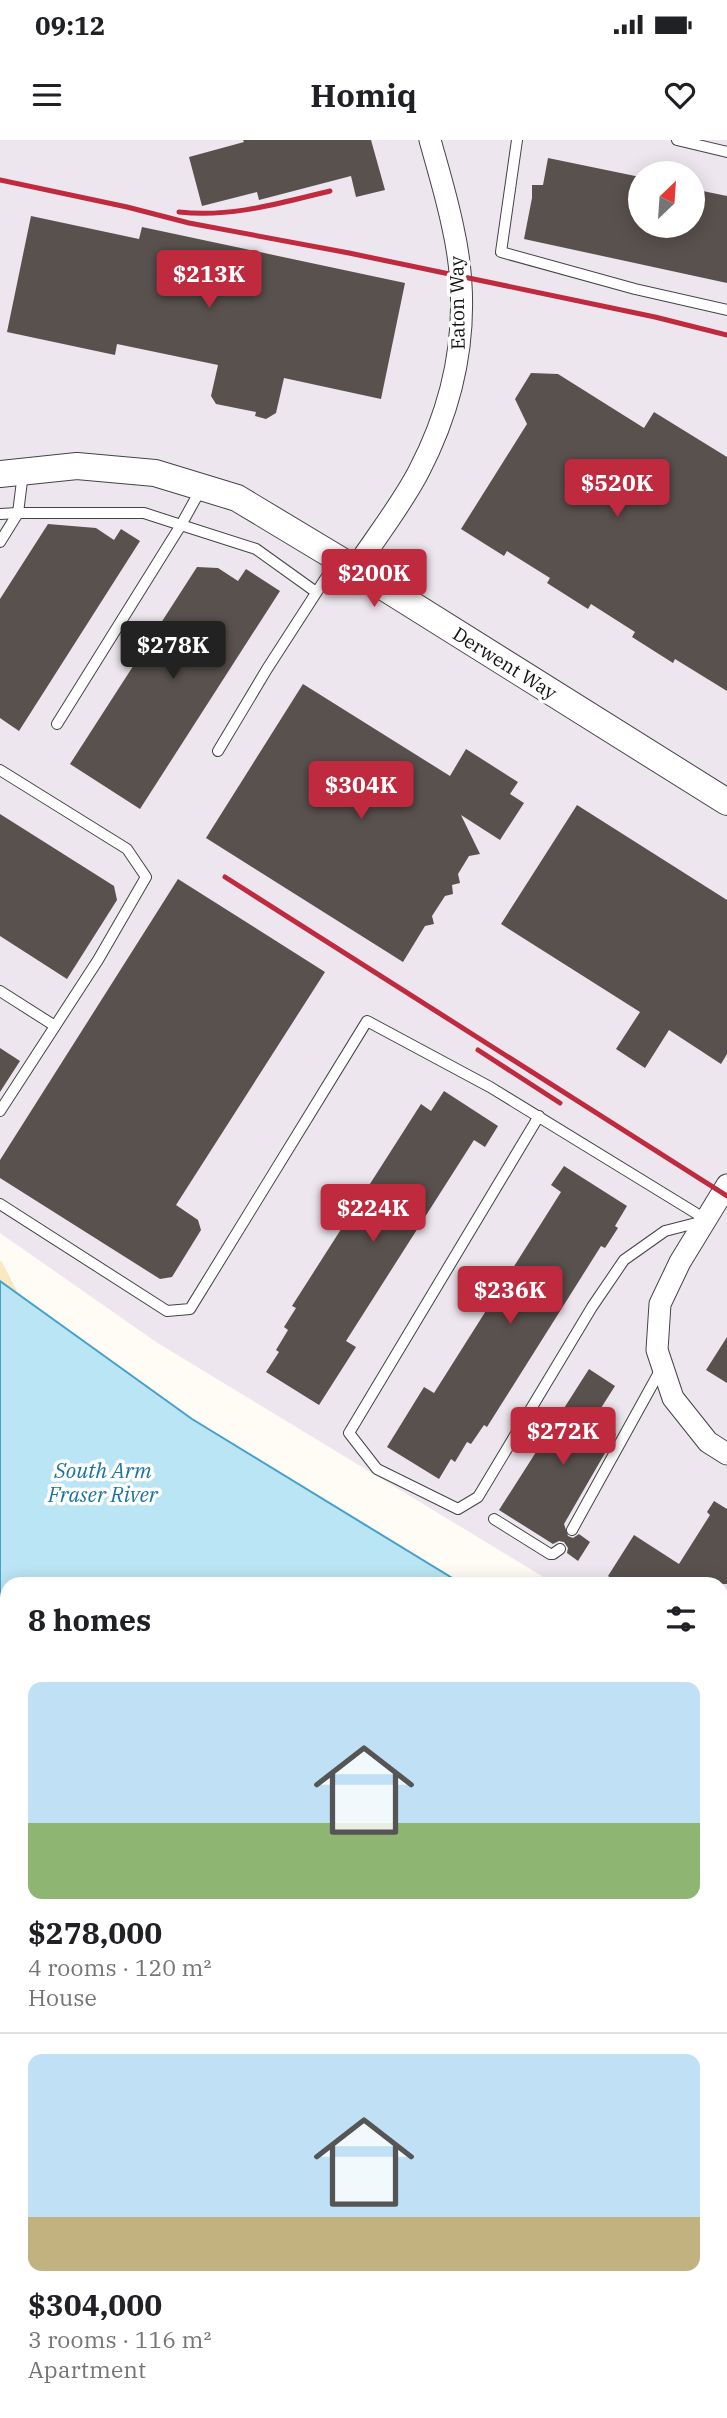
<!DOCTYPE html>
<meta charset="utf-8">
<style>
:root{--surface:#fff;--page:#f6f6f6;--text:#202124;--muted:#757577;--line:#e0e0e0;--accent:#bf2a3f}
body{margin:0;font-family:"IBM Plex Serif",serif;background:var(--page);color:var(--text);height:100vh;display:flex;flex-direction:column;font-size:26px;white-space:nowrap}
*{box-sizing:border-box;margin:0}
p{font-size:23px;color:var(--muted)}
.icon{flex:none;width:38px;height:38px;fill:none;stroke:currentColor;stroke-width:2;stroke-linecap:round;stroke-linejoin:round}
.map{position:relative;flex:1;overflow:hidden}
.panel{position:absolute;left:0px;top:1437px;width:728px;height:842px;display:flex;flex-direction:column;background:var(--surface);border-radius:21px 21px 0 0;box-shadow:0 4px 18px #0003}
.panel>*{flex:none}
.needle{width:46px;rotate:25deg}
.fabs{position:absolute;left:628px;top:21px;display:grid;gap:14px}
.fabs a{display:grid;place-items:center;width:77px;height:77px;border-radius:50%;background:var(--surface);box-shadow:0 4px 18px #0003;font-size:35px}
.price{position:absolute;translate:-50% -60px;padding:0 16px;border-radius:7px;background:var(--accent);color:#fff;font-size:23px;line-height:46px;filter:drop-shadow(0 2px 4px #0008)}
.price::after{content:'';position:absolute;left:50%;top:42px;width:21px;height:16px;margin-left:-10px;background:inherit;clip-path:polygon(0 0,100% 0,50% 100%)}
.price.current{background:#222;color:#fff}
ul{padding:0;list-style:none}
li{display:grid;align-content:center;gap:14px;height:371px;padding:0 28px}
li+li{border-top:2px solid var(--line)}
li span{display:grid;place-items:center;height:217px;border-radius:14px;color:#555}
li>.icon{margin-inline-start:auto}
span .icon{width:126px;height:126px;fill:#fffc;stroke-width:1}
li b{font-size:30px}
h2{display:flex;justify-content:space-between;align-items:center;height:84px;padding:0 28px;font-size:30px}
.status{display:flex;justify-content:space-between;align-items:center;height:49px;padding:0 35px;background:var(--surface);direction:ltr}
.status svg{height:19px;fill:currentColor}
header{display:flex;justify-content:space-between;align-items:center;height:91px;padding:0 28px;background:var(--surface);font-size:32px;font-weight:700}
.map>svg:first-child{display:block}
</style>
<div class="status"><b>09:12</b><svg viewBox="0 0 49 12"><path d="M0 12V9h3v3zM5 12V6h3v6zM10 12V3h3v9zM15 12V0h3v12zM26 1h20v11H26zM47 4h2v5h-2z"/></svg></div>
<header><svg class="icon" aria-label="menu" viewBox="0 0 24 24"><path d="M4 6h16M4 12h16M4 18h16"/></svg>Homiq<svg class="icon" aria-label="heart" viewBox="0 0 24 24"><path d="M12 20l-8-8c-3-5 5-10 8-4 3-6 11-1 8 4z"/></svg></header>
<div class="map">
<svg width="727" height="2278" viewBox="0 0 727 2278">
<rect width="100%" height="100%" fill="#fffcf5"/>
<!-- industrial -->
<path fill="#ede6ee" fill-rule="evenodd" d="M 0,0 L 727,0 L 727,1548 L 721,1545 L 721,1444 L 555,1444 L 156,1202 L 0,1093 ZM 640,33 L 693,33 L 693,86 L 640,86 Z"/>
<!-- sand -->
<polygon fill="#f9e8c2" points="0,1121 2,1122 20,1157 0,1153"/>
<!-- water -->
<polygon fill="#bae5f5" stroke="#43a1cb" stroke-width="2" points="0,1141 192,1279 462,1444 7,1444 7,2272 721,2272 721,1607 727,1611 727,2278 0,2278"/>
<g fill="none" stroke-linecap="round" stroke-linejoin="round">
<!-- ferry -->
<g stroke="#1b73a1" stroke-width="2" stroke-dasharray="9 7" stroke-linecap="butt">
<polyline points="0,1854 7,1858"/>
<polyline points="626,2272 635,2278"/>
</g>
</g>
<!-- building -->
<g fill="#59514d">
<polygon points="243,0 371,0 385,50 356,57 351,36 259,60 257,52 202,66 189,17 244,2"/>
<polygon points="548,18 640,37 640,86 693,86 693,49 727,56 727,143 524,99 532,58 532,45 543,45"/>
<polygon points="31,76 139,99 142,87 405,143 381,259 284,238 276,273 266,279 255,276 256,272 216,264 211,256 218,225 117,204 115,215 7,192"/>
<polygon points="531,233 558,234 644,288 654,272 727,317 727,551 675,519 673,523 632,497 635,492 591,464 588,469 547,443 550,438 507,411 504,416 461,389 527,284 515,259"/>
<polygon points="48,384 96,388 114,400 121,389 140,401 19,591 0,578 0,459"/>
<polygon points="197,427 218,428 238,441 246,429 280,451 140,669 70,624"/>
<polygon points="303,544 450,636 466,609 518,642 510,654 524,663 500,700 461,675 480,714 469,716 458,734 460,743 452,745 453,754 445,756 432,776 434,784 425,786 403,822 206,698"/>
<polygon points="577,665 727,760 727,914 721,924 669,890 645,928 616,909 640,872 501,784"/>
<polygon points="0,674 114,746 117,760 67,839 0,796"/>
<polygon points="178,739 325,832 176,1065 198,1080 201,1090 172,1137 160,1139 0,1038 0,1020"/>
<polygon points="0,908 20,921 0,952"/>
<polygon points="444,951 498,986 485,1007 474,1000 346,1201 356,1207 319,1265 266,1232 279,1212 276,1210 288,1190 284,1187 296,1168 292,1166 421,964 431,971"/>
<polygon points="564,1026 627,1066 615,1086 618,1088 605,1108 601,1106 487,1287 484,1285 471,1304 467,1302 455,1322 451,1319 439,1339 387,1307 424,1247 434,1253 561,1052 551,1045"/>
<polygon points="727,1197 727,1243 706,1230"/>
<polygon points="589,1229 615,1246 594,1279 616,1294 564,1384 568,1396 573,1398 579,1394 590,1402 578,1421 567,1413 568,1408 564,1402 559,1401 553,1404 499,1370"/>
<polygon points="714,1361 727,1369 727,1444 619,1444 608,1436 634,1395 679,1424 710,1375 707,1372"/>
</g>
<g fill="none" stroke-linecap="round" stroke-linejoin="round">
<defs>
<g id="service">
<polyline points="517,0 501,112 635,149 727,170"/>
<polyline points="677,0 727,12"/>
<polyline points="23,333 18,373 144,373 181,385 57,584"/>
<polyline points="202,347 181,385 256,409 316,452"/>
<polyline points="0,374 18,373"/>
<polyline points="0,402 18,373"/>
<polyline points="218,611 267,529 338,419"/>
<polyline points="0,630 127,709 146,737 98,820 0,971"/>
<polyline points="0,851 55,886"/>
<polyline points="539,976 349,1293 377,1329 458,1369 478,1357 592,1167 624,1120 665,1091 704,1081"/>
<polyline points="0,1064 167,1171 190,1169 367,881 490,947 707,1080"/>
<polyline points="494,1379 550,1414 553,1414 560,1409"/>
<polyline points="572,1390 661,1229"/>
</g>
<g id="minor">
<path d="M 355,429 C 376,397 402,364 419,331 C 459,254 472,173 453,88 C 447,58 438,29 430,0"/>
<polyline points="727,1045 680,1122 660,1164 657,1210 673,1258 708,1302 727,1314"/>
</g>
<polyline id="tertiary" points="0,334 77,326 155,333 237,358 355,429 727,662"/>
</defs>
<!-- service casing -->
<use href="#service" stroke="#444" stroke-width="12"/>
<!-- minor casing -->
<use href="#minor" stroke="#444" stroke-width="23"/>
<!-- tertiary casing -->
<use href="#tertiary" stroke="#444" stroke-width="28"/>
<!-- service -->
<use href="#service" stroke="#fff" stroke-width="10"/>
<!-- minor -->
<use href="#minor" stroke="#fff" stroke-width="21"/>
<!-- tertiary -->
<use href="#tertiary" stroke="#fff" stroke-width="26"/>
<!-- rail -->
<g stroke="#bf2a3f" stroke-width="5">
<polyline points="0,40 127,67 189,83 349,113 655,177 727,195"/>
<path d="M 179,72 C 231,78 280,63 330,51"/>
<polyline points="225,737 727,1056"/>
<polyline points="478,910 560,963"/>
</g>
</g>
<g text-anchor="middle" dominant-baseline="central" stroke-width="7" stroke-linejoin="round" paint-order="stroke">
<!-- street labels -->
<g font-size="19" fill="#111" stroke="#fff">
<text transform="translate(457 163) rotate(-91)">Eaton Way</text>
<text transform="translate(505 523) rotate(32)">Derwent Way</text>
</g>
<!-- water labels -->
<g font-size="21" font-style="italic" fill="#1b73a1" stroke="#fff">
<text x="103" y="1330">South Arm<tspan x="103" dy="24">Fraser River</tspan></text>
</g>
</g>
</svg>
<div class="fabs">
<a><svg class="needle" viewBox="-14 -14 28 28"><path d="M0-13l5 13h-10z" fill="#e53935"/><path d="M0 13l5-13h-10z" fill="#757577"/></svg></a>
</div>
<b class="price" style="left:209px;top:170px">$213K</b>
<b class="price" style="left:617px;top:379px">$520K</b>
<b class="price" style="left:374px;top:469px">$200K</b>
<b class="price current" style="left:173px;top:541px">$278K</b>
<b class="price" style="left:361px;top:681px">$304K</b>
<b class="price" style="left:373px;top:1104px">$224K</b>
<b class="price" style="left:510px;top:1186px">$236K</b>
<b class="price" style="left:563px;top:1327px">$272K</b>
<section class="panel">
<h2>8 homes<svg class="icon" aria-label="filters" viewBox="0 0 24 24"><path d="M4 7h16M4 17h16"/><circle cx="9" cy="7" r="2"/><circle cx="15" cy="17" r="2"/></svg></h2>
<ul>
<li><span style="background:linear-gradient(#bfe0f5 65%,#8fb573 0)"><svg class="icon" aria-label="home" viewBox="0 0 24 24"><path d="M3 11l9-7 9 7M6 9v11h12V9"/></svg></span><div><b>$278,000</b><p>4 rooms · 120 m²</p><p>House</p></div></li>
<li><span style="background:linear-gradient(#bfe0f5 75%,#c2b280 0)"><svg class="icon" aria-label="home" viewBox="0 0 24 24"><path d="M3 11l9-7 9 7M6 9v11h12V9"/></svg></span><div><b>$304,000</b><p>3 rooms · 116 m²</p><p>Apartment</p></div></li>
</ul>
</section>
</div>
